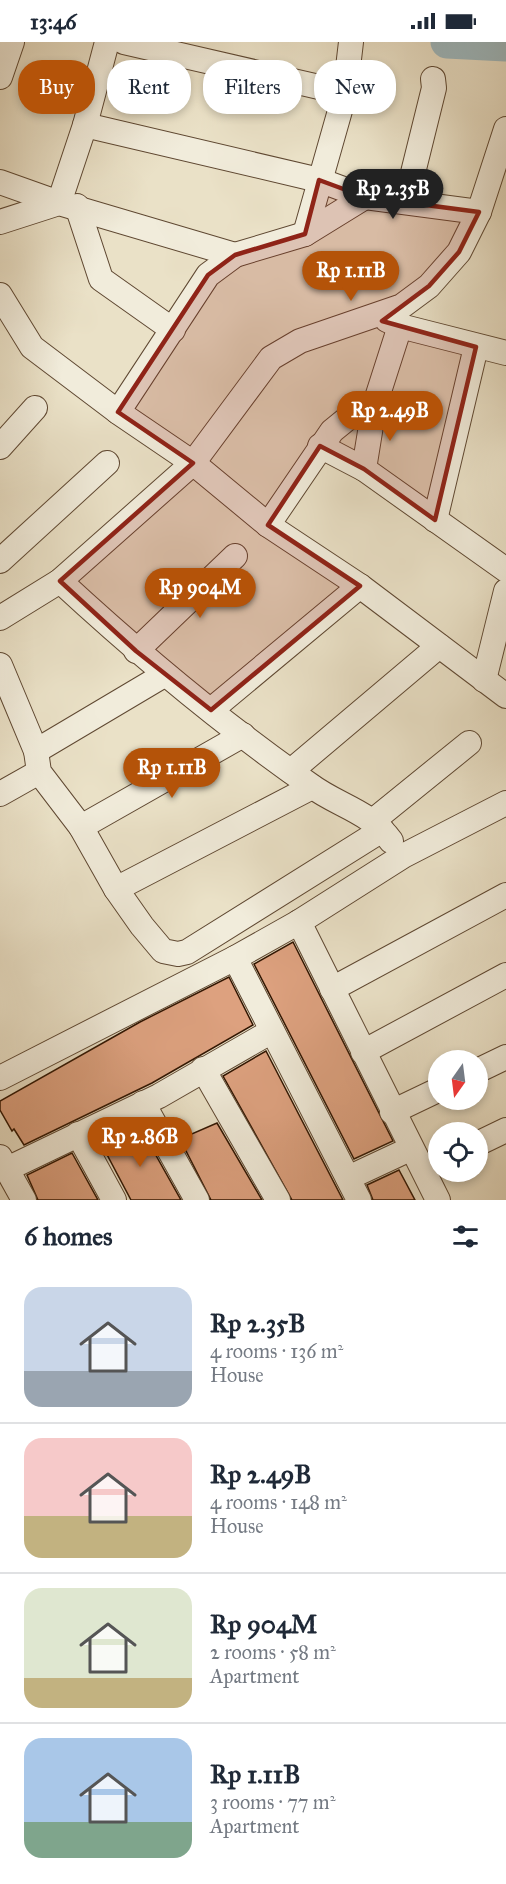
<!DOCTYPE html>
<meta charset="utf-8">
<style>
:root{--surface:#fff;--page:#f6f6f7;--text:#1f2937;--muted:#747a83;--line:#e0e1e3;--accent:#b45309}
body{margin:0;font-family:"IM FELL Great Primer",serif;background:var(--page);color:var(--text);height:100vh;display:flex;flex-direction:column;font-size:22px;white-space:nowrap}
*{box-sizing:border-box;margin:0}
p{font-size:20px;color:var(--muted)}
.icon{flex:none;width:33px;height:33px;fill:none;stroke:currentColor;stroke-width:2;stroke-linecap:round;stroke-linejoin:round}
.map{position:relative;height:1158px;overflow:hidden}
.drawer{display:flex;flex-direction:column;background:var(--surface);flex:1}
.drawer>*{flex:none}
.guide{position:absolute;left:18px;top:18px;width:471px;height:54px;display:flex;gap:12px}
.needle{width:39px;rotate:194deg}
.fabs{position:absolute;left:428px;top:1008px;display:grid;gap:12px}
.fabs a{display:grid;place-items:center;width:60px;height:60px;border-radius:50%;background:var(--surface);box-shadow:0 3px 9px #0003;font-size:30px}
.price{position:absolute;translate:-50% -51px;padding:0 14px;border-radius:21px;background:var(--accent);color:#fff;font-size:20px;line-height:39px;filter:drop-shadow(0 2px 3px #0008)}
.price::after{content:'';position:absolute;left:50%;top:36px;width:18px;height:14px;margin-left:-9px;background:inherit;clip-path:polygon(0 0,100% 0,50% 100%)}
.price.active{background:#222;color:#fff}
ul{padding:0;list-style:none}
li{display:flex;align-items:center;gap:18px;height:150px;padding:0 24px}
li+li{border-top:2px solid var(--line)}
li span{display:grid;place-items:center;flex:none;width:168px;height:120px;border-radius:18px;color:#555}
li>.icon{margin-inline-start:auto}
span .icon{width:72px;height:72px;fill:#fffc;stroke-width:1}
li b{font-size:26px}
h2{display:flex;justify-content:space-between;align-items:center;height:72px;padding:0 24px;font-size:26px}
.tag{padding:0 21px;border-radius:24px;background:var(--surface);box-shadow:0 3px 9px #0003;font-size:21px;line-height:54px}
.tag.active{background:var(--accent);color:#fff}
.status{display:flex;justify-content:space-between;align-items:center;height:42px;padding:0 30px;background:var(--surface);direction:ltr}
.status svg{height:16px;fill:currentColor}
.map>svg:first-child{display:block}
</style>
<div class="status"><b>13:46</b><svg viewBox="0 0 49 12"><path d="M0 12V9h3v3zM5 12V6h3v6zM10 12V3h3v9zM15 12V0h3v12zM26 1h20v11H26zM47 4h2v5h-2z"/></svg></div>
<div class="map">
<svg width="506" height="1158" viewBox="0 0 506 1158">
<rect width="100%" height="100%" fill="#eae1c7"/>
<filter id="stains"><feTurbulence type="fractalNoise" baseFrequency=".00333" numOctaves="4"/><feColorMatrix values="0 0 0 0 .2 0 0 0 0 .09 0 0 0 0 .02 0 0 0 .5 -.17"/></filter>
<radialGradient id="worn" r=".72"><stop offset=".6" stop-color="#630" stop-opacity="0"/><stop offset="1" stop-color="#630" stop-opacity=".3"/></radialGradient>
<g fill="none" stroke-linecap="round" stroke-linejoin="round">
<!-- river -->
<polyline stroke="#9ebac1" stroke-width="33" points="447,0 506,3"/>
</g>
<!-- building -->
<g fill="#dda17f" stroke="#311501" stroke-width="1.5">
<polygon points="293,900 393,1099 354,1117 254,922"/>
<polygon points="229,935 253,983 152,1041 24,1103 14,1087 12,1089 0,1068 0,1059 140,980"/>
<polygon points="266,1009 343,1158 292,1158 223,1034"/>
<polygon points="217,1081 262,1158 211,1158 180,1097"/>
<polygon points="140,1085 181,1158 131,1158 103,1105"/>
<polygon points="72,1111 98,1158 38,1158 27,1133"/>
<polygon points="399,1128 415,1158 373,1158 367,1143"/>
</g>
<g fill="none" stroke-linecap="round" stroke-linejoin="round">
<defs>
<g id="minor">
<polyline points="124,0 345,51"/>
<polyline points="0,35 12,0"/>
<polyline points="85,83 319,138 365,155 479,170"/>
<polyline points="0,140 59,161 85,83 107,0"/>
<polyline points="406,159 434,46 433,37"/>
<polyline points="77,164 101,237 173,288"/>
<polyline points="0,180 59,161 235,213"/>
<polyline points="305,192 345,51 351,0"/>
<polyline points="0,253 32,305 118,370 193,421 268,483 360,544 506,654"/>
<polyline points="387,278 400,284 506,311"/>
<polyline points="118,370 208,233 235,213 305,192 365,155"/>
<polyline points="320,404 364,427 506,528"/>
<polyline points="0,405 35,366"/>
<polyline points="364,427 374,365"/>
<polyline points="435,478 476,305"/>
<polyline points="268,483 332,389 348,376 374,365 400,284"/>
<polyline points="0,519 107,421"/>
<path d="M 60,539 C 139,612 221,681 310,743 C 338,764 370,769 391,799"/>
<polyline points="0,576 60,539 193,421 271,316 300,299 402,264 429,244 459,210 479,170 506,87"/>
<polyline points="136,609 235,514"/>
<polyline points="0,623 36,709"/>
<polyline points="164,633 36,709 39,730 81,785 116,847 142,884 163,909 178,912 187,910 382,788"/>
<polyline points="484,638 506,549"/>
<polyline points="211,668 360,544"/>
<polyline points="291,729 439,604"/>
<polyline points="0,752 39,730"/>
<polyline points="374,778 469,701"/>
<polyline points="81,785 243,693"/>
<polyline points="116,847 312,745"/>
<polyline points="299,880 438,1158"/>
<polyline points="235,916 359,1158"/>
<polyline points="332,947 506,853"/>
<polyline points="363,1010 506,933"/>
<polyline points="203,1027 278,1158"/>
<polyline points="477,1029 506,1015"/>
<polyline points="0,1036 235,916 299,880 403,814 506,761"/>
<polyline points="143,1061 197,1158"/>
<polyline points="392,1070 438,1048"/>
<polyline points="78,1092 114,1158"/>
<polyline points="477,1102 506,1088"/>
<polyline points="0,1115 24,1158"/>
<polyline points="7,1127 159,1054 272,989"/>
<polyline points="348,1136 410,1107"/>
</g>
</defs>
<!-- minor casing -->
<use href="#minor" stroke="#5f4832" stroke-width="26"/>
<!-- minor -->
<use href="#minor" stroke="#f1ecdb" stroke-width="24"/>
</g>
<!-- marked area -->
<path fill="#8f2418" fill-opacity="0.2" stroke="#8f2418" stroke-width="4.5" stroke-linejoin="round" d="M 319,138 L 365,155 L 479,170 L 459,210 L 429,244 L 382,279 L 476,305 L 435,478 L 364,427 L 320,404 L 268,483 L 360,544 L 211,668 L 136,609 L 60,539 L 193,421 L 118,370 L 208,233 L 235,213 L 305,192 Z"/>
<rect width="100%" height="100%" filter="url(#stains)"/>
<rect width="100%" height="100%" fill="url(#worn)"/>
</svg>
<div class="fabs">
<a><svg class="needle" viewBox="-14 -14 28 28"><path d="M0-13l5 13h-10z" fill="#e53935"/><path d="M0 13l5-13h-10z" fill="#747a83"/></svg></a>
<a><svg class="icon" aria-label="locate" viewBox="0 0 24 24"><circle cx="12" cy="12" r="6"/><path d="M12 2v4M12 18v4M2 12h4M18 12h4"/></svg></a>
</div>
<b class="price active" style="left:393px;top:178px">Rp 2.35B</b>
<b class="price" style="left:351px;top:260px">Rp 1.11B</b>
<b class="price" style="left:390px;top:400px">Rp 2.49B</b>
<b class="price" style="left:200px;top:577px">Rp 904M</b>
<b class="price" style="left:172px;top:757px">Rp 1.11B</b>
<b class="price" style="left:140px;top:1126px">Rp 2.86B</b>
<div class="guide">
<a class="tag active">Buy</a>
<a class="tag">Rent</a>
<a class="tag">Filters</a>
<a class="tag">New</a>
</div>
</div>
<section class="drawer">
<h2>6 homes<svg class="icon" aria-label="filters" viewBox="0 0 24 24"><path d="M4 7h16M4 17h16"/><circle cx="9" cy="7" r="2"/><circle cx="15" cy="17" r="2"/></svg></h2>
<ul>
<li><span style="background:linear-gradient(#c9d6e8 70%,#9aa5b1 0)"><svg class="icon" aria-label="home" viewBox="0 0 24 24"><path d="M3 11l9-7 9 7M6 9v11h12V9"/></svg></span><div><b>Rp 2.35B</b><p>4 rooms · 136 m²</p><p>House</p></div></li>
<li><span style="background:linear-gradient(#f6c9c9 65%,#c2b280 0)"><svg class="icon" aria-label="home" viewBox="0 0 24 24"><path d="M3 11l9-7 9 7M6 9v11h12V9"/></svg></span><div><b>Rp 2.49B</b><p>4 rooms · 148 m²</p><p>House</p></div></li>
<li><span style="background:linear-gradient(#dfe7d0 75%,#c2b280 0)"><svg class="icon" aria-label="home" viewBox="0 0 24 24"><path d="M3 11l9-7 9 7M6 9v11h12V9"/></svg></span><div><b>Rp 904M</b><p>2 rooms · 58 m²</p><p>Apartment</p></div></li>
<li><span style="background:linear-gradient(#a9c7e8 70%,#7fa58c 0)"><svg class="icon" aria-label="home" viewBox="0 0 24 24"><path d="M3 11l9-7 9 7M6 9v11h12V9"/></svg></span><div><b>Rp 1.11B</b><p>3 rooms · 77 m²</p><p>Apartment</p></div></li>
</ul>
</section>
